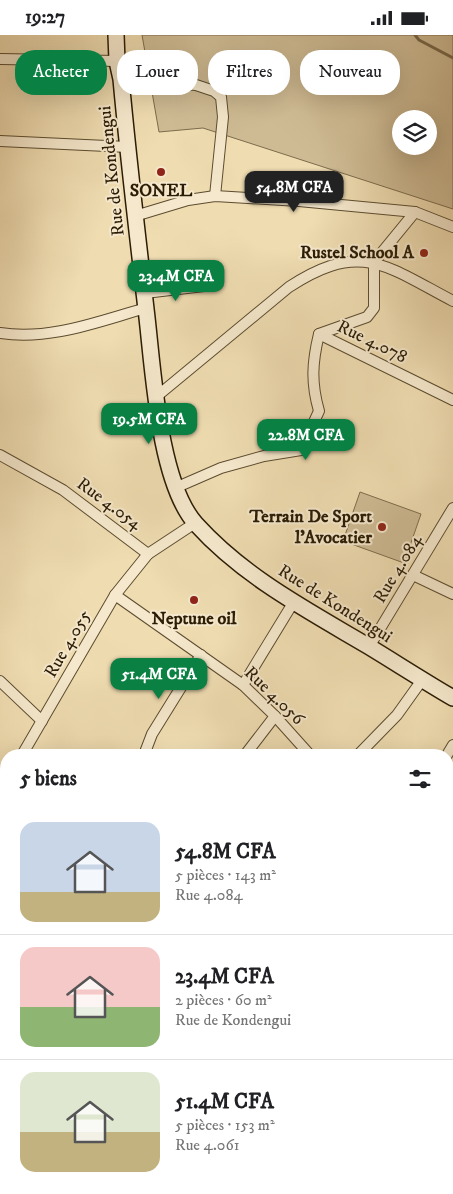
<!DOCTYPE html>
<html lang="fr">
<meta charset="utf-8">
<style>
:root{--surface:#fff;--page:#f2f2f2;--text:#202124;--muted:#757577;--line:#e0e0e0;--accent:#0b8043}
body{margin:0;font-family:"IM FELL DW Pica",serif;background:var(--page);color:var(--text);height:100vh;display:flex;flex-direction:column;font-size:19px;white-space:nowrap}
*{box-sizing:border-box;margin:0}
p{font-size:16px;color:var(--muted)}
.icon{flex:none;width:28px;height:28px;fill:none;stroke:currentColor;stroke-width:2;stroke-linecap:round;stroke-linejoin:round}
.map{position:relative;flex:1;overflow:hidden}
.panel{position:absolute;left:0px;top:714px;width:454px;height:446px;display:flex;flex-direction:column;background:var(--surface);border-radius:20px 20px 0 0;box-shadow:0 5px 20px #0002}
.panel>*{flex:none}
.top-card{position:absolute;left:15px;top:15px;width:424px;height:45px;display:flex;gap:10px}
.controls{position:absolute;left:392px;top:75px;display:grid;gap:10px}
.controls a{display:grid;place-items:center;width:45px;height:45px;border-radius:50%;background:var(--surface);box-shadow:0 5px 20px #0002;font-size:25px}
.price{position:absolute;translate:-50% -42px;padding:0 11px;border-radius:10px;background:var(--accent);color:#fff;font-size:16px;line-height:32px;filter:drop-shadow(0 1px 2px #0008)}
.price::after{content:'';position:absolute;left:50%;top:30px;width:15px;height:11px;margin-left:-8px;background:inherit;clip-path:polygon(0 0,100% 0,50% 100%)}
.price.selected{background:#222;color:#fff}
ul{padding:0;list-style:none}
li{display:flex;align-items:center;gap:15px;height:125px;padding:0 20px}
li+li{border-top:1px solid var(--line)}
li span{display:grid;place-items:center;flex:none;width:140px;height:100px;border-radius:15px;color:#555}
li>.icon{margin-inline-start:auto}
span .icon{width:60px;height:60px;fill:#fffc;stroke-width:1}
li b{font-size:21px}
h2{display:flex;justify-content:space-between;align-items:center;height:60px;padding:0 20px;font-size:21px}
.tag{padding:0 18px;border-radius:20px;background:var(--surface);box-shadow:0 5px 20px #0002;font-size:18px;line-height:45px}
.tag.selected{background:var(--accent);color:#fff}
.status{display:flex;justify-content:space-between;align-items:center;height:35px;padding:0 25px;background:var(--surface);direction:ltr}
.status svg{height:14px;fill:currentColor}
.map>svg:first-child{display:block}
</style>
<div class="status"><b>19:27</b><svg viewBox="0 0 49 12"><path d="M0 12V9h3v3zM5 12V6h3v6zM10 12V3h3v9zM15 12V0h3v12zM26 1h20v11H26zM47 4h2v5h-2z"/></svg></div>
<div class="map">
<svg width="453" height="1159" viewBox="0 0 453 1159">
<rect width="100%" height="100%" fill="#efdcb1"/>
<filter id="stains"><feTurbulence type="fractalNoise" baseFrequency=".004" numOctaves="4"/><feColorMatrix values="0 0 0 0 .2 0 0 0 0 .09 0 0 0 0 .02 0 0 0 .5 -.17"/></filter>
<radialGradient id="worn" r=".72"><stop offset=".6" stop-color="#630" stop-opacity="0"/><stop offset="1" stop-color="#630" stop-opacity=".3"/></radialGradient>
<!-- green -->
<g fill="#cebb94" stroke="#7c6c4c" fill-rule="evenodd">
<path d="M 142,0 L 453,0 L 453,174 L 203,93 L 159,97 ZM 401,84 L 429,84 L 429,111 L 401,111 Z"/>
<polygon points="360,457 421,479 404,528 343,506"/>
</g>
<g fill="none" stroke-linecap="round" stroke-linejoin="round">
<!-- stream -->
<polyline stroke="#786849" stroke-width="3" points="415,0 419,5 453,23"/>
<defs>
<g id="street">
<polyline points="0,24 117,26"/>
<polyline points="121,44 196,50 214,56 221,62 223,82 215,161"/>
<polyline points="0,106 128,112"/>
<polyline points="415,177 374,227 374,273 367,282 319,299 453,365"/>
<polyline points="135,181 188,165 215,161 299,166 415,177 453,192"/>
<polyline points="145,258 204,251"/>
<path d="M 0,298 C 50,306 99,286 146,273"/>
<path d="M 156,362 L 289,252 C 361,205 386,231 453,266"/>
<polyline points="0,420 63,455 148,519 195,488"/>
<path d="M 175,453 L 221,433 L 264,421 L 301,415 L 319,376 C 311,348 312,328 319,299"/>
<polyline points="413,540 453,559"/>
<polyline points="115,560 243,650 275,681 310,720"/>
<polyline points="369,612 453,473"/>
<polyline points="0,646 42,686"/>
<polyline points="243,650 293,568"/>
<polyline points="22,720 115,560 148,519"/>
<polyline points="144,720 152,699 201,620"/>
<polyline points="245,720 275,681"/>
<polyline points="358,720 397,680 422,645"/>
<polyline points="447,720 453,710"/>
<polyline points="0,758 6,748"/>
<polyline points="448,790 451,798 448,803"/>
<polyline points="448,945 453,954"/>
<polyline points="0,974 6,969"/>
<polyline points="0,1091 6,1095"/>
<polyline points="103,1154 112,1159"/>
<polyline points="43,1159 46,1154"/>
<polyline points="146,1159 152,1154"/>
<polyline points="276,1159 279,1154"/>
</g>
<path id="secondary" d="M 116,0 L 117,26 L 121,44 C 128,121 137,197 146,274 C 153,330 158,447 196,489 C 244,542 307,575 368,611 C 396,628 424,646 453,663"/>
</defs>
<!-- street casing -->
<use href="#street" stroke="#5c4c30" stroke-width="12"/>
<!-- secondary casing -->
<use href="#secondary" stroke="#2b1c05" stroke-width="18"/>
<!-- street -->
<use href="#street" stroke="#f5e8cc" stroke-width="10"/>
<!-- secondary -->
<use href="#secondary" stroke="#f5e8cc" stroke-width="15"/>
</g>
<!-- markers -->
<g fill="#8f2418" stroke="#f5e8cc" stroke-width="2">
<circle cx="161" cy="137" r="5"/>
<circle cx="424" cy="218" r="5"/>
<circle cx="382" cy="492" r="5"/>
<circle cx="194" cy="565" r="5"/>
</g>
<g text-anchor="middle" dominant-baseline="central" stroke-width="4" stroke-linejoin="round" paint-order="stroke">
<!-- street labels -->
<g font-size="18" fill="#2b1c05" stroke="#f5e8cc">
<text transform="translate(112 136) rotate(-96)">Rue de Kondengui</text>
<text transform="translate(372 307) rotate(26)">Rue 4.078</text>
<text transform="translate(109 469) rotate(36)">Rue 4.054</text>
<text transform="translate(398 534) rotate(-59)">Rue 4.084</text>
<text transform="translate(335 569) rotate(32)">Rue de Kondengui</text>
<text transform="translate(68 609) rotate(-60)">Rue 4.055</text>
<text transform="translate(274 661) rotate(44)">Rue 4.056</text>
</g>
<!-- poi labels -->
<g font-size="18" font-weight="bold" fill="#2b1c05" stroke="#f5e8cc">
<text x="161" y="156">SONEL</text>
<text x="414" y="218" text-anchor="end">Rustel School A</text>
<text x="372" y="482" text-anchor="end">Terrain De Sport<tspan x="372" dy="21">l'Avocatier</tspan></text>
<text x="194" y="584">Neptune oil</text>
</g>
</g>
<rect width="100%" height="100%" filter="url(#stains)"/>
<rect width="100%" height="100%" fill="url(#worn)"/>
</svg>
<div class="controls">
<a><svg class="icon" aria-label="layers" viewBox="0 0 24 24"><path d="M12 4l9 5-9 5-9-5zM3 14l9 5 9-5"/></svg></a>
</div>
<b class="price selected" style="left:294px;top:178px">54.8M CFA</b>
<b class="price" style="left:176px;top:267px">23.4M CFA</b>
<b class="price" style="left:149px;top:410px">19.5M CFA</b>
<b class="price" style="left:306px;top:426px">22.8M CFA</b>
<b class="price" style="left:159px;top:665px">51.4M CFA</b>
<div class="top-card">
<a class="tag selected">Acheter</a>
<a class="tag">Louer</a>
<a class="tag">Filtres</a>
<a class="tag">Nouveau</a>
</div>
<section class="panel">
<h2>5 biens<svg class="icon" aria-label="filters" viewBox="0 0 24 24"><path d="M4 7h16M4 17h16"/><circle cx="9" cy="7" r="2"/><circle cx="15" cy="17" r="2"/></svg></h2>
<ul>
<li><span style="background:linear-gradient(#c9d6e8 70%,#c2b280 0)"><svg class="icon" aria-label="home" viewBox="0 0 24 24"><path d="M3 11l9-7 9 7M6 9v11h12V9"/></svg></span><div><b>54.8M CFA</b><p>5 pièces · 143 m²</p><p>Rue 4.084</p></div></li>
<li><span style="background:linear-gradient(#f6c9c9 60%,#8fb573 0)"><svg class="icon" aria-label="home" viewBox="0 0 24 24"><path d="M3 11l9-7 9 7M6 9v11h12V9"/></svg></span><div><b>23.4M CFA</b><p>2 pièces · 60 m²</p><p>Rue de Kondengui</p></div></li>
<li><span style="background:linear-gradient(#dfe7d0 60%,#c2b280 0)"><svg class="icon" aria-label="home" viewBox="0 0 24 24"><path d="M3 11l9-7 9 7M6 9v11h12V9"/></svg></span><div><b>51.4M CFA</b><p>5 pièces · 153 m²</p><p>Rue 4.061</p></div></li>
</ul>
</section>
</div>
